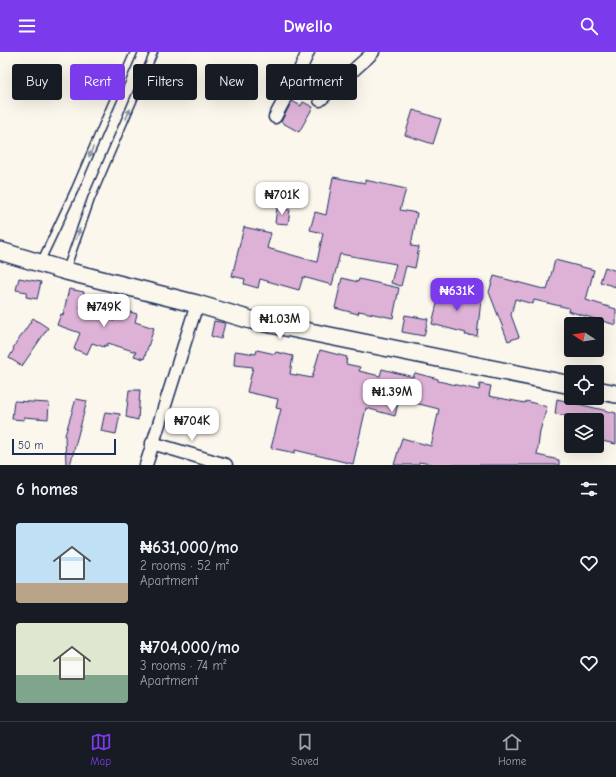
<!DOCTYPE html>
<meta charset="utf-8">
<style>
:root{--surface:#171b24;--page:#242831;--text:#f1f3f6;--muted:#9ea1a6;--line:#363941;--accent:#7c3aed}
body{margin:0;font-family:"Comic Neue",sans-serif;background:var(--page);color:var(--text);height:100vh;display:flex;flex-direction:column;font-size:15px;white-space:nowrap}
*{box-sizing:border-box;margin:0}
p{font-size:13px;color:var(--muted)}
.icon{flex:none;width:22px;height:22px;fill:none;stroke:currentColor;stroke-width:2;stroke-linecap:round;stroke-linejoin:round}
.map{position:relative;height:413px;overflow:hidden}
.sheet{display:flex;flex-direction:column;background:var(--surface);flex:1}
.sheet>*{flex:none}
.hud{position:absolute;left:12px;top:12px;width:400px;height:36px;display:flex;gap:8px}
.needle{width:26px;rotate:282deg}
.controls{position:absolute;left:564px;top:265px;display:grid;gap:8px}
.controls a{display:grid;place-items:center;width:40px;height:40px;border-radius:4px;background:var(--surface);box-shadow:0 4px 16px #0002;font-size:20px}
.scale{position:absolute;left:12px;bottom:10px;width:104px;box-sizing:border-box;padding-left:4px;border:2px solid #1b2f5e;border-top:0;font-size:11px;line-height:14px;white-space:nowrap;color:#1b2f5e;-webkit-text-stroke:3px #fbf7ec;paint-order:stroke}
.price{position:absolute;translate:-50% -34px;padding:0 9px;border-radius:8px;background:#fff;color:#222;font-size:13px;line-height:26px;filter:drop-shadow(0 1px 2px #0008)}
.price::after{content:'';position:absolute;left:50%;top:24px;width:12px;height:9px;margin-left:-6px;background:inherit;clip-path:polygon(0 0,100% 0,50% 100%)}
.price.active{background:var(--accent);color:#fff}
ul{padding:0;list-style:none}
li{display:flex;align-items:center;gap:12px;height:100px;padding:0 16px}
li span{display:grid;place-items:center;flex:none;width:112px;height:80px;border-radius:4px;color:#555}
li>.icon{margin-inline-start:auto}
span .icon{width:48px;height:48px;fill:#fffc;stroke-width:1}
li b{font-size:17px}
h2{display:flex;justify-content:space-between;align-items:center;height:48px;padding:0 16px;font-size:17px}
.chip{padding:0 14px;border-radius:4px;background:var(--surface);box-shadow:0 4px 16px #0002;font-size:14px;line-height:36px}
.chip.active{background:var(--accent);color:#fff}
header{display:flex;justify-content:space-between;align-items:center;height:52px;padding:0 16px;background:var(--accent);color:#fff;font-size:18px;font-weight:700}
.dock{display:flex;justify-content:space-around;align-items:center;height:56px;border-top:1px solid var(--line);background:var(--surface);font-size:11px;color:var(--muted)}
.dock a{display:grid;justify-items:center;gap:2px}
.dock .active{color:var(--accent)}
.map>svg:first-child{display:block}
</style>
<header><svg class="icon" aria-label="menu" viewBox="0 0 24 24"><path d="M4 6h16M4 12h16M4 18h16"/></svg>Dwello<svg class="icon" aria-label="search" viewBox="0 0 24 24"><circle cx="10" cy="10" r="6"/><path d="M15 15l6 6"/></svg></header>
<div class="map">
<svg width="616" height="413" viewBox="0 0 616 413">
<rect width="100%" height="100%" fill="#fbf7ec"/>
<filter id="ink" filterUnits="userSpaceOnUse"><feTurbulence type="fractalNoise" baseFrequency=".025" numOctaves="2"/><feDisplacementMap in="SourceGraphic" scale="8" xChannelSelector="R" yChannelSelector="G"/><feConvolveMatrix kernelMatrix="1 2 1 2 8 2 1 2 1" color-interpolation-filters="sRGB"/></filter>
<g filter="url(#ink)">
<!-- building -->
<g fill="#deb2d7" stroke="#1b2f5e">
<polygon points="292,49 301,54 303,50 313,55 299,80 281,70"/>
<polygon points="413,58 441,67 433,92 405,83"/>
<polygon points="333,125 365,131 365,128 406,137 400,158 417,161 411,194 419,195 415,216 406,214 401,234 391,231 396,212 340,202 332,233 303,225 299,238 260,227 258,236 244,232 245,227 232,224 244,175 271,181 267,196 317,210 323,181 310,178 315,160 326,163"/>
<polygon points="277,156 290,158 288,172 275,171"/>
<polygon points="555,208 594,218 586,248 616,257 616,273 568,259 569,256 534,248 533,252 515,247 511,263 519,285 508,289 489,240 494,224 547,238"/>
<polygon points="605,215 616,219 616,235 600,230"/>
<polygon points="19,226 41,230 37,247 26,245 27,240 16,238"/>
<polygon points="342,226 358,230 359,227 399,236 393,266 359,259 358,262 335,256"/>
<polygon points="441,235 467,241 465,247 481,248 477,284 465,283 466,281 432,272"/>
<polygon points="69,237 84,240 80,256 114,269 117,256 137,262 135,270 154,276 144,307 134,304 136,300 108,291 107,294 105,293 104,295 92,291 87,302 74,297 80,281 57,273 61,262 63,263"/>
<polygon points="405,263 428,267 424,284 402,280"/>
<polygon points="33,266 48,276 22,314 9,306 14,297 13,296"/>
<polygon points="214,269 225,271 221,287 211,284"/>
<polygon points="257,298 275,302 276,300 293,304 290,322 312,326 320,298 347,305 346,312 360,315 359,319 380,324 382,317 413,325 415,321 438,327 438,329 479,338 480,332 491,334 489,344 525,351 526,349 547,355 540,379 537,403 559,408 559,413 437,413 419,410 418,413 394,413 402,386 431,394 439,357 399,347 395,364 366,356 353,412 295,398 295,401 271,396 281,357 276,356 278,347 247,340 253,315 234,313 235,299 256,302"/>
<polygon points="129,338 140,338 138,368 126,365"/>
<polygon points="76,347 87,349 70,413 66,413 65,383"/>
<polygon points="557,347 616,361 616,392 597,388 600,368 566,368 568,364 555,362"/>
<polygon points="14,349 49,351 48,367 24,365 24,368 12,367"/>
<polygon points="105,360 120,362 116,382 101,379"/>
</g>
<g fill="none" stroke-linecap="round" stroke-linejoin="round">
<defs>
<g id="lane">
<polyline points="40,211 75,137 134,0"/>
<polyline points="66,218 91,147 154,0"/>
</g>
<g id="street">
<polyline points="320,48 367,6 373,0"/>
<polyline points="275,65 298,22 308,0"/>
<polyline points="152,391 226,413"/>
<polyline points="146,413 197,252"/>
</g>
<g id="secondary">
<polyline points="0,199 66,219 197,252 251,268 571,333"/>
<polyline points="597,338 616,342"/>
</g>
</defs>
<!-- lane casing -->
<use href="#lane" stroke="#1b2f5e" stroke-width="9"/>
<!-- street casing -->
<use href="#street" stroke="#1b2f5e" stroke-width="15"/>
<!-- secondary casing -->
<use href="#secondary" stroke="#1b2f5e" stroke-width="20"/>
<!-- lane -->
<use href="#lane" stroke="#fbf7ec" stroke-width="6"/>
<!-- street -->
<use href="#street" stroke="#fbf7ec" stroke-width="12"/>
<!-- secondary -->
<use href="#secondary" stroke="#fbf7ec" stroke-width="17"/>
</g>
<!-- one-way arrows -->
<defs><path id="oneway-solid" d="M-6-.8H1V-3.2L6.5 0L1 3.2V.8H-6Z"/></defs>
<g fill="#8b93a5">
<use href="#oneway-solid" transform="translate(128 62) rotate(-67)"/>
<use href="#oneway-solid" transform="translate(91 100) rotate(113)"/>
<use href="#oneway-solid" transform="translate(78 182) rotate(-71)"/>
</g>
</g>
</svg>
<div class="controls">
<a><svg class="needle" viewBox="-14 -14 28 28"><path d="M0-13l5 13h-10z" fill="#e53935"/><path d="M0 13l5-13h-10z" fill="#9ea1a6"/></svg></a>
<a><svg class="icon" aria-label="locate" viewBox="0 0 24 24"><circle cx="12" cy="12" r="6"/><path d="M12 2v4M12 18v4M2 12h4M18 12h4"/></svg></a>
<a><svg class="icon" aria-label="layers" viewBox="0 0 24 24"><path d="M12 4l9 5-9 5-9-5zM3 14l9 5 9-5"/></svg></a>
</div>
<div class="scale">50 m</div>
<b class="price" style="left:282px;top:164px">₦701K</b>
<b class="price active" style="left:457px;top:260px">₦631K</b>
<b class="price" style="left:104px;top:276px">₦749K</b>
<b class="price" style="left:280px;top:288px">₦1.03M</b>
<b class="price" style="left:392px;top:361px">₦1.39M</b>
<b class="price" style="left:192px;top:390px">₦704K</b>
<div class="hud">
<a class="chip">Buy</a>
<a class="chip active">Rent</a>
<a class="chip">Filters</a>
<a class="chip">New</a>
<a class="chip">Apartment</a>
</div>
</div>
<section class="sheet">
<h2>6 homes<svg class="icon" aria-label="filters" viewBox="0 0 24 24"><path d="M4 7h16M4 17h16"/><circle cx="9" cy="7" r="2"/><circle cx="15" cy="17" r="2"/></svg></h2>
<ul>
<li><span style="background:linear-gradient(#bfe0f5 75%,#b9a48a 0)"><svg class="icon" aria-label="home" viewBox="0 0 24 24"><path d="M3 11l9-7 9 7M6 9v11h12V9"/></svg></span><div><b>₦631,000/mo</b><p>2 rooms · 52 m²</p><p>Apartment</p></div><svg class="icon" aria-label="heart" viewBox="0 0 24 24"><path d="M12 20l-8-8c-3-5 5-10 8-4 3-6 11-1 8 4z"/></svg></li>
<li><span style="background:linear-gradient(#dfe7d0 65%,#7fa58c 0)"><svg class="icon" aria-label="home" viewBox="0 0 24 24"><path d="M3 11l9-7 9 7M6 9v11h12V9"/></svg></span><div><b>₦704,000/mo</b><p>3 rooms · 74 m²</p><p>Apartment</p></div><svg class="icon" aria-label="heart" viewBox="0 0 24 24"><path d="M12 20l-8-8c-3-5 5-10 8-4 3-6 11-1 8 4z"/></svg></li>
</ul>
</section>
<nav class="dock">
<a class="active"><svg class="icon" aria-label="map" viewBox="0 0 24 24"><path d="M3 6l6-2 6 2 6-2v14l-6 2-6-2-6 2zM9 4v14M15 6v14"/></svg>Map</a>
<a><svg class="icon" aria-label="saved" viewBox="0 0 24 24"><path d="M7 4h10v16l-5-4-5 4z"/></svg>Saved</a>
<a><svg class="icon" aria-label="home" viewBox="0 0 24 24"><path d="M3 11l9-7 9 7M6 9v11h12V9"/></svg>Home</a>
</nav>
